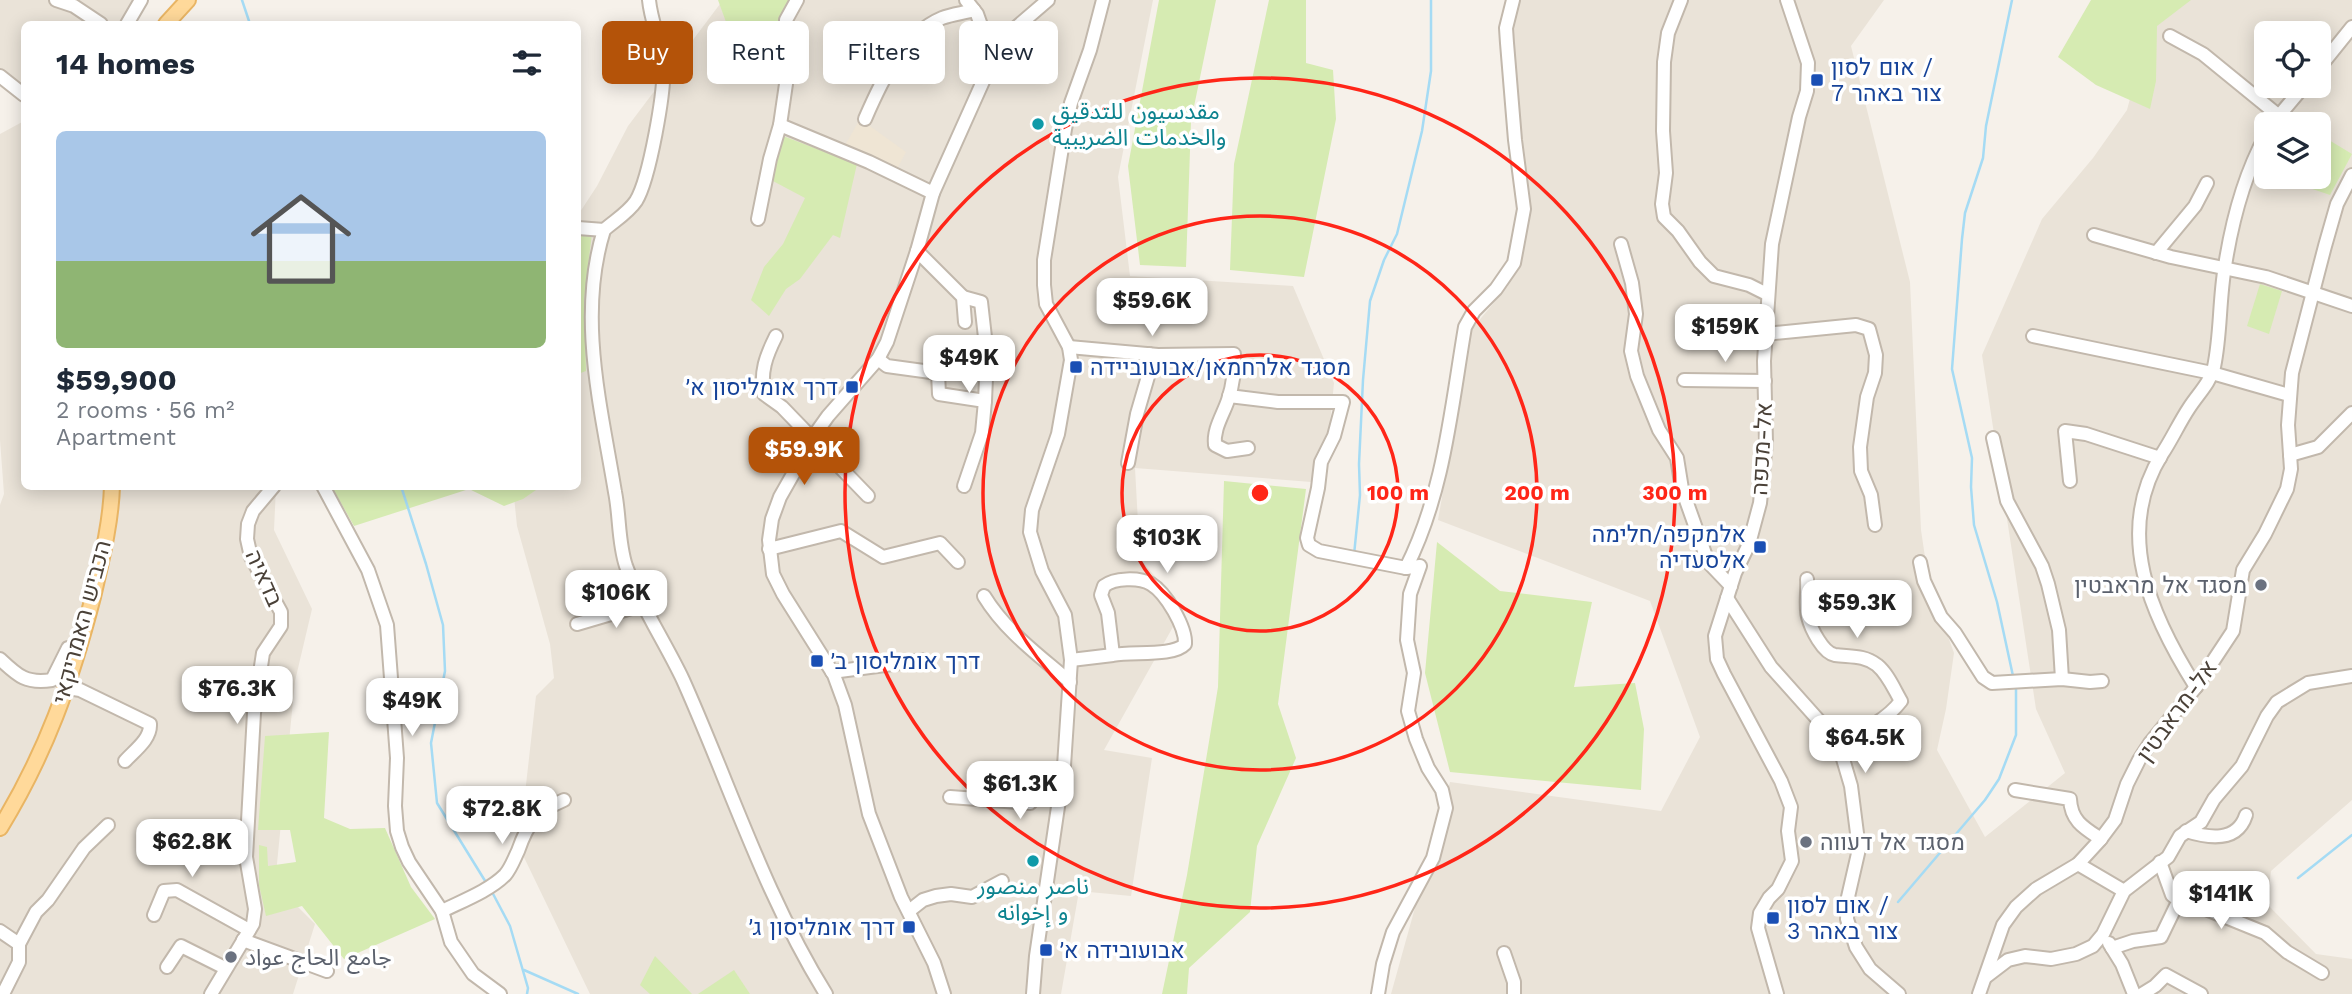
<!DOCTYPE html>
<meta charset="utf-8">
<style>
:root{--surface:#fff;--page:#f6f6f7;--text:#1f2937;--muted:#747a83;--accent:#b45309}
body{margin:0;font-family:"Work Sans","Noto Sans Arabic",Heebo,sans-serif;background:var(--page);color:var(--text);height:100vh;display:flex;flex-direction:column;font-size:26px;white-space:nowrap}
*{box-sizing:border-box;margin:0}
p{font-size:23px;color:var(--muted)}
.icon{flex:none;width:38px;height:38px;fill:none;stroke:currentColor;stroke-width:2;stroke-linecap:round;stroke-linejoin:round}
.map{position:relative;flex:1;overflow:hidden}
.drawer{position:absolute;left:21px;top:21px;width:560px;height:469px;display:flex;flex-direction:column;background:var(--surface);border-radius:10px;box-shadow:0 4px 18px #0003}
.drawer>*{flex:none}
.banner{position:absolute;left:602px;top:21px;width:665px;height:63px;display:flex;gap:14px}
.buttons{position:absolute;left:2254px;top:21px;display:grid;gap:14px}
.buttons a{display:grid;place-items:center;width:77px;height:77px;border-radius:10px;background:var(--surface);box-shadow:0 4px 18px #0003;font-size:35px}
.price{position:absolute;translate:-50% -60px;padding:0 16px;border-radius:14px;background:#fff;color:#222;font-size:23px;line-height:46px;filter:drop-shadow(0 2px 4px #0008)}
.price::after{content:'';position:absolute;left:50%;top:42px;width:21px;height:16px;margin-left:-10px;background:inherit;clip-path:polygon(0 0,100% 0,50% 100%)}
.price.active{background:var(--accent);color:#fff}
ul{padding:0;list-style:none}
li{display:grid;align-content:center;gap:14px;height:371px;padding:0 35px}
li span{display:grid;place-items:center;height:217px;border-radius:10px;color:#555}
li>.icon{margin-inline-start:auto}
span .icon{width:126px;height:126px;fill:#fffc;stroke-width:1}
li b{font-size:30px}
h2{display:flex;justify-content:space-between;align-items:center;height:84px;padding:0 35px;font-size:30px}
.chip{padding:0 24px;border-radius:10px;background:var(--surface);box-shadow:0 4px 18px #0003;font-size:24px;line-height:63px}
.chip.active{background:var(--accent);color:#fff}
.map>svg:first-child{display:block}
</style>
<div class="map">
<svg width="2352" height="994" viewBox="0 0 2352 994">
<rect width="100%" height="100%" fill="#f6f1ea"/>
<!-- residential -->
<g fill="#eae3d8" fill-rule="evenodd">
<polygon points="0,0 139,0 126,24 24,24 24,89 0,84"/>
<polygon points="723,0 1153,0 1118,177 1130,276 1293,286 1334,383 1324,483 1135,468 1140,559 1183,609 1104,750 1152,758 1131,896 1079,891 1061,994 590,994 519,847 536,696 554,678 550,644 517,526 513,487 578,486 578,215 597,186 628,126"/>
<path d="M 1507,0 L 1884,0 L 1851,46 L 1910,282 L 1921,530 L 1929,584 L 1954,653 L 1946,709 L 1937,750 L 1985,837 L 2065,773 L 2036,709 L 1982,355 L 2042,219 L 2093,158 L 2127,110 L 2151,20 L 2152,0 L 2352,0 L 2352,800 L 2271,871 L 2267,904 L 2316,954 L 2352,959 L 2352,994 L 1391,994 L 1450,782 L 1661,811 L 1700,737 L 1650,601 L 1438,520 L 1471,330 L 1508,286 L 1518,211 ZM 2266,33 L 2319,33 L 2319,86 L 2266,86 ZM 2266,124 L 2319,124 L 2319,177 L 2266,177 Z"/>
<polygon points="24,121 24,486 276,487 274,530 312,609 295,681 275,884 315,924 293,994 0,994 0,505 4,494 0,440 0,134"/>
</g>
<!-- education -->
<polygon fill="#efe5d4" points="860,119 906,152 896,171 844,147"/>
<!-- green -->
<g fill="#d6ebb2">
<polygon points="718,0 789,0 776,30 760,28 752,43 725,39 726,22"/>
<polygon points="1159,0 1216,0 1191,121 1186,267 1140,265 1128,166"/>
<polygon points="1269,0 1306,0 1306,63 1333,70 1336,119 1304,277 1230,270 1234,164"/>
<polygon points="2091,0 2191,0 2157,26 2156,81 2150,109 2096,85 2058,57"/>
<polygon points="2319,134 2352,154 2330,195 2277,177 2319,177"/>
<polygon points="783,136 857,164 840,238 833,235 800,279 786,289 769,316 751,300 764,267 783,244 805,198 771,180"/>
<polygon points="578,231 592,233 584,300 586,371 578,374"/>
<polygon points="2260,284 2282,291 2269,334 2247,326"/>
<polygon points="1224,481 1306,489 1278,704 1296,758 1257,846 1250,912 1189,968 1187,994 1162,994 1187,875 1218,687"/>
<polygon points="536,487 536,490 523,499 504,506 469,489 354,526 332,487"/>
<polygon points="1437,542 1500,591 1592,602 1574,687 1635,683 1644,729 1641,790 1450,772 1425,673"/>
<polygon points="329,732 324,818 350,829 385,828 411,887 435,919 344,959 302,906 266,916 259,885 259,845 267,847 268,866 296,862 290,830 258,830 265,736"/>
<polygon points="655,956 692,994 650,994 640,985"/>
<polygon points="734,970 750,994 698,994"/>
</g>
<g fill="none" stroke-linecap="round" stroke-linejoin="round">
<!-- stream -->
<g stroke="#a5dbf4" stroke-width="2.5">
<polyline points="242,0 250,24"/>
<polyline points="2012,0 1986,126 1983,158 1965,213 1962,239 1952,369 1972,458 1971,487 1974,525 1997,602 2013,676"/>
<polyline points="401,486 426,564 443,625 445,671 431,743 437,803 487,884"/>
<polyline points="1354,555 1360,495 1359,464 1363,380 1370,301 1384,260 1397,234 1422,131 1431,71 1431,0"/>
<polyline points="2298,878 2352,835"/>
<polyline points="491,890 510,926 528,988 527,994"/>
<polyline points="1898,902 1985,800 1999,779 2016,735 2016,686"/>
<polyline points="524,970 578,994"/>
</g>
<defs>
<g id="minor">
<polyline points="56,0 74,6 101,24"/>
<path d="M 649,0 C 651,22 661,42 663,63 C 666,89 649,180 636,201 C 628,213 614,221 604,230 C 577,316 601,407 615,492 C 620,517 618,542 626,566 C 640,605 665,642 683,680 C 730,785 765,896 826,994"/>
<polyline points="966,0 977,14 993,59"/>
<polyline points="1681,0 1668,33 1664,62 1663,131 1666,173 1662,204 1664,217 1678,231 1700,262 1714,276 1749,285 1767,294"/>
<polyline points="786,20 797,0"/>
<polyline points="127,24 141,0"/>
<polyline points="2170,36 2203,54 2279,116"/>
<polyline points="2319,68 2352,27"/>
<polyline points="0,76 24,95"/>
<path d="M 865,119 C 881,82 902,35 942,18 C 952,14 964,13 974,10"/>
<polyline points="2272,124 2304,86"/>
<polyline points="780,125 793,36"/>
<polyline points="758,219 770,159 780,125 869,162 933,193"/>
<polyline points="578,228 604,230"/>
<polyline points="2094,235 2171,257 2266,277 2352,306"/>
<polyline points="1621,244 1632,283 1636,314 1631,351 1637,376 1659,430 1677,458 1682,489 1708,562 1731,586"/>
<polyline points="917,251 963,297 965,322"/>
<polyline points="2156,253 2195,206 2207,183"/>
<polyline points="963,297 981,302 987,355 985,401 982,433 964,486"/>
<polyline points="1765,334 1856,325 1869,329 1876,355 1875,373 1867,397 1860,447 1861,471 1871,495 1875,525"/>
<path d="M 776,336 C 766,356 760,372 764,394 L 782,407 L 868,496"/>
<polyline points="2033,336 2212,373 2289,395"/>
<path d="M 1069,347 L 1158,355 L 1234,354 C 1235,370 1233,385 1228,400 C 1223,415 1213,429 1215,445 L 1227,451 L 1248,448"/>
<polyline points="878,359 887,366 938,373 939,394 985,401"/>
<polyline points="1684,380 1765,381"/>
<path d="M 1229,396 L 1278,402 L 1343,402 L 1334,436 L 1321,462 L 1318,488 L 1307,538 L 1309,545 L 1319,551 L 1406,568 C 1444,493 1451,409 1465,327 L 1474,311 L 1496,289 L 1514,263 L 1524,209 L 1515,140 L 1507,43 L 1506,28 L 1513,0"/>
<polyline points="1993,438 2007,501 2042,566 2048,584 2059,630 2062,679"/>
<polyline points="2290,455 2318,447 2352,413"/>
<polyline points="1128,463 1137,414 1149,373 1149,354"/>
<polyline points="2070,481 2065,431 2086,434 2160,458"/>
<polyline points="323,486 368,570 387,625 397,758 395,806 397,831 402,847 409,862 442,911 451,942 473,974 500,994"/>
<polyline points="769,549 841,531 883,557 940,543 958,562"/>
<polyline points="1920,562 1924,581 1941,617 1955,633 1983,677 1992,683 2062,679 2090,682 2102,681"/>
<path d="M 1807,579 C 1808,591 1805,606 1808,617 C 1811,629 1823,653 1835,655 C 1851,657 1864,655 1877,665 C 1888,674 1894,689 1901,701 C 1885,722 1862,731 1838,742"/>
<path d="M 984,596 C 1006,632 1039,655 1070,682"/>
<polyline points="1727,598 1771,667 1838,742 1851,786 1859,849 1848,897 1847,919 1856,947 1870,969 1899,994"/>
<polyline points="577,624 645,604"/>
<path d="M 0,659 C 18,676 26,684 52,680 L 68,648 L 80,647"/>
<path d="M 1071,660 L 1113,655 L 1108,613 L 1101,595 L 1104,586 C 1114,578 1139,577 1151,584 C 1166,593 1186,627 1185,644 C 1173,657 1132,651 1113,655"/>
<polyline points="832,672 923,660"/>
<path d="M 2196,687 C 2151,616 2113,533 2162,454 C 2172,439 2179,423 2189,408 C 2198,394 2210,383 2214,367 C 2221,334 2219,300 2225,266 C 2232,221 2244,175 2266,135"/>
<path d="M 68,688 L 80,690 L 150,724 C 151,739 135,750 125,761"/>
<path d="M 2015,790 L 2070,799 C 2071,821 2084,828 2101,839"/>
<polyline points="950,797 1030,803 1064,766"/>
<path d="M 2186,831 C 2208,838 2237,843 2246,815"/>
<polyline points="2160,862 2172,895 2183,904 2196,905 2265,933 2287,952 2322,973"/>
<polyline points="2078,864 2124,891"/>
<path d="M 442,911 C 462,901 489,891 505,875 C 511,868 514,859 518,851 C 528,822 536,812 564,800"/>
<polyline points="909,911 923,900 936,896 951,894 972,897 1002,881"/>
<polyline points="154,915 164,891 177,890 249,930"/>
<polyline points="0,931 19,944 19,962 3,994"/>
<polyline points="243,940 327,971"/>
<polyline points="2109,943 2122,964 2134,994"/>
<polyline points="19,944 36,912 48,900 84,848 108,825"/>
<polyline points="2112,948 2133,941 2161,937 2176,906"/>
<polyline points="1504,953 1514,982 1514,994"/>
<polyline points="167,967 181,946 225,968"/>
<polyline points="1987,976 2008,960 2025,956 2051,959 2076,954 2093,946 2103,934 2124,891 2168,857 2180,836 2201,822 2214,799 2242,766 2267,716 2277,702 2308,683 2352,676"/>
<polyline points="211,994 253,924 255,909 246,857 254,713 263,653 281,626 281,612 251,557 247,539 248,524 253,511 274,486"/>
<polyline points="944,994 934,963 901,897 869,814 845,705 834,675 783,594 773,574 769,540 772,519 780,497 818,430 828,416 878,359 887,342 917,251 933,193 993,59 1005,37 1048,0"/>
<polyline points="1033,994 1036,956 1064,766 1071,660 1065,615 1042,571 1030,532 1032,510 1058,434 1071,360 1069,347 1046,304 1044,285 1044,260 1065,129 1071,103 1090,50 1103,0"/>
<polyline points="1378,994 1383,964 1393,932 1433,858 1446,808 1442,790 1428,768 1416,739 1408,711 1414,673 1407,640 1410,594 1420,566 1406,568"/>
<polyline points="1777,994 1758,928 1760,913 1769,898 1778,889 1792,861 1788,831 1791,807 1781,781 1724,674 1717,659 1715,636 1735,573 1749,544 1760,503 1766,442 1764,361 1772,244 1799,117 1807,91 1808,63 1787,0"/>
<polyline points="1979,994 2003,925 2016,907 2036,889 2078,864 2100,840 2115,820 2127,784 2139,760 2150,743 2196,687 2233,631 2243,570 2265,534 2287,489 2291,469 2288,425 2292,373 2325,246 2337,204 2352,175"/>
<polyline points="2142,994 2155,986 2166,975 2201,994"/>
</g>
<g id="major">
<polyline points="166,24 188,0"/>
<path d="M 0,828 C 46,753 71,682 93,597 C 101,562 111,523 112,486"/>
</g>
</defs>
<!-- minor casing -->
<use href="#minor" stroke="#c2b8ac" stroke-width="16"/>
<!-- major casing -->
<use href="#major" stroke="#e9b564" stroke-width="18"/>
<!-- minor -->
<use href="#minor" stroke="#fff" stroke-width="12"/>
<!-- major -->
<use href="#major" stroke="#ffd99a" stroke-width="14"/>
</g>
<!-- distance rings -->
<g fill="none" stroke="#ff2618" stroke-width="3.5">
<circle cx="1260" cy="493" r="138"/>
<circle cx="1260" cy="493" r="277"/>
<circle cx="1260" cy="493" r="415"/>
</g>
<!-- markers -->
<g fill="#1a4fb4" stroke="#fff" stroke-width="2.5">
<rect x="1810" y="73" width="14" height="14" rx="3.5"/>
<rect x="1069" y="360" width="14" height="14" rx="3.5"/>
<rect x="845" y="380" width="14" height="14" rx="3.5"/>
<rect x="1753" y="540" width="14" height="14" rx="3.5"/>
<rect x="810" y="654" width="14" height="14" rx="3.5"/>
<rect x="1766" y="911" width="14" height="14" rx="3.5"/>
<rect x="902" y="920" width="14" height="14" rx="3.5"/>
<rect x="1039" y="943" width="14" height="14" rx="3.5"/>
</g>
<g fill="#0f9aa8" stroke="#fff" stroke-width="2.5">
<circle cx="1038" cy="124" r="7"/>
<circle cx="1033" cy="861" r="7"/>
</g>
<g fill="#6b7280" stroke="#fff" stroke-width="2.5">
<circle cx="2261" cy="585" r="7"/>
<circle cx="1806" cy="842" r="7"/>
<circle cx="231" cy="957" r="7"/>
</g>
<g text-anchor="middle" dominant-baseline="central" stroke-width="7" stroke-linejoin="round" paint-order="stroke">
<!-- transit labels -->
<g font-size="23" fill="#164399" stroke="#fff" text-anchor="start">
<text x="1831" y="67">אום לסון /<tspan x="1831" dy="26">צור באהר 7</tspan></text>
<text x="1090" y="367">מסגד אלרחמאן/אבועוביידה</text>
<text x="838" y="387" text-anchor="end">דרך אומליסון א׳</text>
<text x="1746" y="534" text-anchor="end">אלמקפה/חלימה<tspan x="1746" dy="26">אלסעדיה</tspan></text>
<text x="831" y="661">דרך אומליסון ב׳</text>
<text x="1787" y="905">אום לסון /<tspan x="1787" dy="26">צור באהר 3</tspan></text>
<text x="895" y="927" text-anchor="end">דרך אומליסון ג׳</text>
<text x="1060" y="950">אבועובידה א׳</text>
</g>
<!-- culture labels -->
<g font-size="23" fill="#0d838f" stroke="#fff" text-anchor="start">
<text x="1052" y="111">مقدسيون للتدقيق<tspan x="1052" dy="26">والخدمات الضريبية</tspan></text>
<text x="1033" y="886" text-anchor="middle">ناصر منصور<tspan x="1033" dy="26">و إخوانه</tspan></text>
</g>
<!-- street labels -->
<g font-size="23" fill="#4a4138" stroke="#fff">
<text transform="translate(1762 449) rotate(-87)">אל-מכפה</text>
<text transform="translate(264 578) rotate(66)">בדאיה</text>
<text transform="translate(82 622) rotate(-75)">הכביש האמריקאי</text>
<text transform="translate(2177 711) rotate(-54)">אל-מראבטין</text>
</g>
<!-- worship labels -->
<g font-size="23" fill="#5b616d" stroke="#fff" text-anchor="start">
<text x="2247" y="585" text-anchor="end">מסגד אל מראבטין</text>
<text x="1820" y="842">מסגד אל דעווה</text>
<text x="245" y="957">جامع الحاج عواد</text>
</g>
</g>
<circle cx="1260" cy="493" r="10" fill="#ff2618" stroke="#fff" stroke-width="3.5"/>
<g font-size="21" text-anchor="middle" font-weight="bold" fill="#ff2618" stroke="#fff" stroke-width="7" stroke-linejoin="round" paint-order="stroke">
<text x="1398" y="500">100 m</text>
<text x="1537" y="500">200 m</text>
<text x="1675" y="500">300 m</text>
</g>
</svg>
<div class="buttons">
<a><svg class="icon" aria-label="locate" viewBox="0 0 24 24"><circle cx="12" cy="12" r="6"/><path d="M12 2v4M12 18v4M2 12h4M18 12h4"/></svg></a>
<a><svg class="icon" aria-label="layers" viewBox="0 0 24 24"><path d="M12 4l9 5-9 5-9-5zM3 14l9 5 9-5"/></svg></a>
</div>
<b class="price" style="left:1152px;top:338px">$59.6K</b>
<b class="price" style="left:1725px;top:364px">$159K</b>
<b class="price" style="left:969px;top:395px">$49K</b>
<b class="price active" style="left:804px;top:487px">$59.9K</b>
<b class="price" style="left:1167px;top:575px">$103K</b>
<b class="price" style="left:616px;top:630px">$106K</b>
<b class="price" style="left:1857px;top:640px">$59.3K</b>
<b class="price" style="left:237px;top:726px">$76.3K</b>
<b class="price" style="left:412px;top:738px">$49K</b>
<b class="price" style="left:1865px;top:775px">$64.5K</b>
<b class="price" style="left:1020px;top:821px">$61.3K</b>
<b class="price" style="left:502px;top:846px">$72.8K</b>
<b class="price" style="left:192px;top:879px">$62.8K</b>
<b class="price" style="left:2221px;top:931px">$141K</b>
<div class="banner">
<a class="chip active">Buy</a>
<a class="chip">Rent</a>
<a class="chip">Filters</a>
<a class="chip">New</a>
</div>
<section class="drawer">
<h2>14 homes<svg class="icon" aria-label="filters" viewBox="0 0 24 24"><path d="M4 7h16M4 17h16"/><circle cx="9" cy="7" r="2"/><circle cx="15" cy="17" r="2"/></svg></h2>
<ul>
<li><span style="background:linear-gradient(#a9c7e8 60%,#8fb573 0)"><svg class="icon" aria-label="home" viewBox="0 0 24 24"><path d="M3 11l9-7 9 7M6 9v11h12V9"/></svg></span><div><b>$59,900</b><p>2 rooms · 56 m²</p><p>Apartment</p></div></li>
</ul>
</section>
</div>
